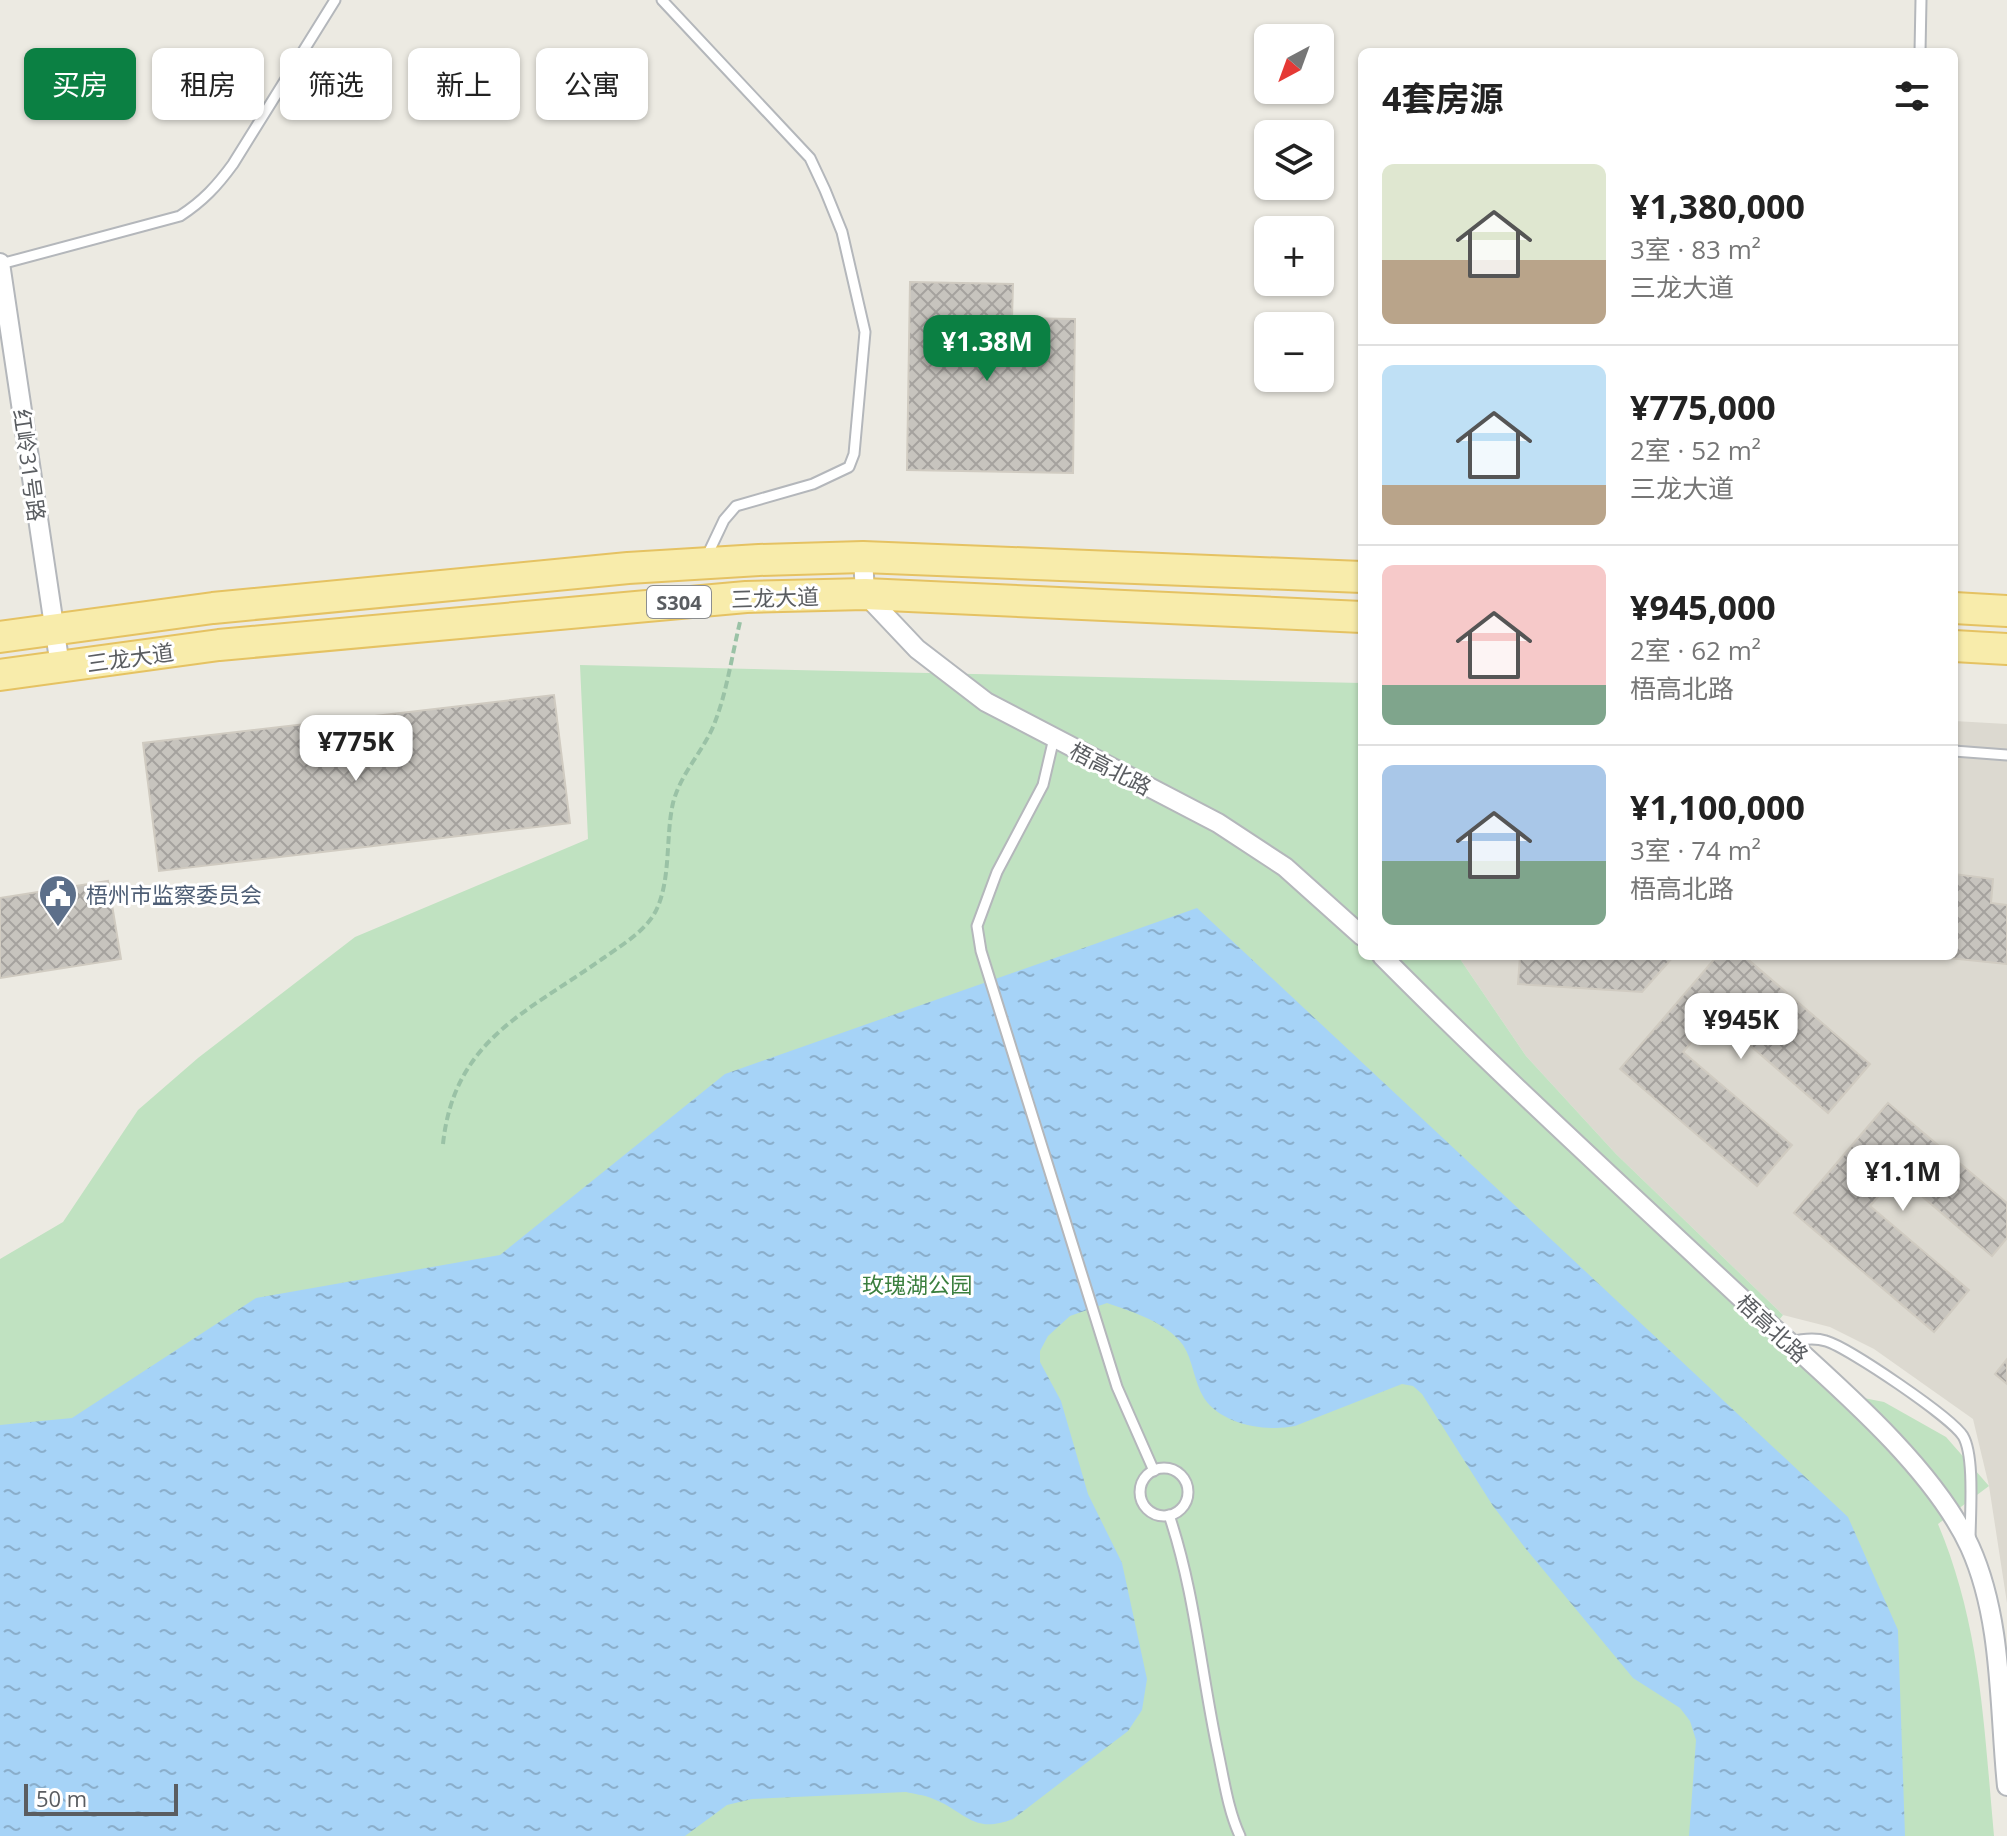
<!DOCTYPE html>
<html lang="zh">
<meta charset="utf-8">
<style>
:root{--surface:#fff;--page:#f6f6f6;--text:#222;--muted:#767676;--line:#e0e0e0;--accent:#0b8043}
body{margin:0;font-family:"Open Sans","Noto Sans SC",sans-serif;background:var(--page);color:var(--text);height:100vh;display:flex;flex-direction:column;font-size:30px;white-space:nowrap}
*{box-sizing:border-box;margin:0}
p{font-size:26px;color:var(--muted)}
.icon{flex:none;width:44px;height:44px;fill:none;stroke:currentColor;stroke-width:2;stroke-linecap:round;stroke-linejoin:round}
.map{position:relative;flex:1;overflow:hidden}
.panel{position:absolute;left:1358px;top:48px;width:600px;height:912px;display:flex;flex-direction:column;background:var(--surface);border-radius:12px;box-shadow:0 2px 6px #0004}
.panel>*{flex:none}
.banner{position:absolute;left:24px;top:48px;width:760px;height:72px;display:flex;gap:16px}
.needle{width:52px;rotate:221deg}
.buttons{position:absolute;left:1254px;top:24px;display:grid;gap:16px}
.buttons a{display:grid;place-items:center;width:80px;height:80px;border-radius:12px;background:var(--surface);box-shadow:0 2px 6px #0004;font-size:40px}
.scale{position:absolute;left:24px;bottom:20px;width:154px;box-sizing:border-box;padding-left:8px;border:4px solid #5a5d61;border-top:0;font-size:22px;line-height:28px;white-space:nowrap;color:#5a5d61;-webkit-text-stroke:6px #fff;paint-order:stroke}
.price{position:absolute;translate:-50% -68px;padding:0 18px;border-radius:16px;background:#fff;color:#222;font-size:26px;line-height:52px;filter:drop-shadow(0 2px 4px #0008)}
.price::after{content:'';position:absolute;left:50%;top:48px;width:24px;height:18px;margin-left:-12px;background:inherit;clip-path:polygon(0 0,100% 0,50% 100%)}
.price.on{background:var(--accent);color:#fff}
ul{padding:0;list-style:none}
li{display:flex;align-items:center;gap:24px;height:200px;padding:0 24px}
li+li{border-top:2px solid var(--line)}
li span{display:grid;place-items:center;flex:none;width:224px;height:160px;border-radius:12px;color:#555}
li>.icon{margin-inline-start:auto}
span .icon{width:96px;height:96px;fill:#fffc;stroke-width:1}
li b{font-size:34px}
h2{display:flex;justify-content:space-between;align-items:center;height:96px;padding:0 24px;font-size:34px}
.pill{padding:0 28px;border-radius:12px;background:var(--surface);box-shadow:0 2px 6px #0004;font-size:28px;line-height:72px}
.pill.on{background:var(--accent);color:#fff}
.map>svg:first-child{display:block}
</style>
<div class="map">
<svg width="2007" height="1836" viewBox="0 0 2007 1836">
<defs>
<pattern id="water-ripples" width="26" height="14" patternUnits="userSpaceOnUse" patternTransform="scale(2)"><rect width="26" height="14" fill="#a6d3f7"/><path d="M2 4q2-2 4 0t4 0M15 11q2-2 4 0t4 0" fill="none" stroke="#8aaecb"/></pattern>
<pattern id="building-cross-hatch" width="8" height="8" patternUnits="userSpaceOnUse" patternTransform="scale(2)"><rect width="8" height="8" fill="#c7c4be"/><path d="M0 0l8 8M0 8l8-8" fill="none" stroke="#a5a29e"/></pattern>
</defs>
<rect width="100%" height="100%" fill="#eceae2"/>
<!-- education -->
<polygon fill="#dcd9d0" points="1954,721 2007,724 2007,1603 1989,1486 1973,1419 1874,1349 1830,1327 1783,1315 1616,1154 1526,1056 1458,956 1954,956"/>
<!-- park -->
<path fill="#c0e2c1" d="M 580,665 L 1362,683 L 1362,956 L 1458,956 L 1526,1056 L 1616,1154 L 1783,1315 L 1767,1335 L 1828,1391 L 1884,1402 L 1946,1437 L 1989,1486 L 1938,1524 C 1981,1626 1984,1728 1994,1836 L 0,1836 L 0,1259 L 63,1222 L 138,1110 L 198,1058 L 355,937 L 588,839 Z"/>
<!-- water -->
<path fill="url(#water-ripples)" d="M 1197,908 L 1848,1517 L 1898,1630 L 1905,1836 L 1689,1836 L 1696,1740 L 1690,1721 L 1680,1708 L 1633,1678 L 1526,1549 L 1493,1506 L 1422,1394 L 1413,1386 L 1402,1384 L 1295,1426 C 1266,1432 1222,1425 1204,1398 C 1194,1382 1193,1360 1183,1345 C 1166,1322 1133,1312 1107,1303 L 1070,1316 L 1048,1336 L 1040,1351 L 1040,1362 L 1061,1401 L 1088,1494 L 1122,1563 L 1147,1679 L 1142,1710 L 1128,1731 L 1013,1819 C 972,1835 966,1811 931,1798 C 924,1795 914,1794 906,1792 L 752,1799 L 727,1805 L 685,1836 L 0,1836 L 0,1425 L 72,1418 L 256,1298 L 500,1255 L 725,1074 Z"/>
<!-- building -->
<g fill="url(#building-cross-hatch)" stroke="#d0cbc1" stroke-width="2">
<polygon points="910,282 1013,284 1012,318 1075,319 1073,473 907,470"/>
<polygon points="554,695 570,823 159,871 143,743"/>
<polygon points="1954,874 1993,879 1991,903 2007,905 2007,964 1929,956 1954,956"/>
<polygon points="108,881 121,959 0,978 0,898"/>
<polygon points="1520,956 1674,956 1642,992 1518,984"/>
<polygon points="1717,956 1744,956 1870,1064 1828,1113 1715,1015 1683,1052 1792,1145 1757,1186 1620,1069"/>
<polygon points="1888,1103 2007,1203 2007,1238 1992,1256 1897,1175 1870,1206 1969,1290 1934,1332 1794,1213"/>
<polygon points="2007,1359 2007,1384 1995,1374"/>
</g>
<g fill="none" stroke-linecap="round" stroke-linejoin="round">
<defs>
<g id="service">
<polyline points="662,0 810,158 825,190 842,232 865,332 854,454 849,467 813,484 736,506 724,520 706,558"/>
<polyline points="1920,52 1921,0"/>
<path d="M 1,264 L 180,216 C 203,201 217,186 233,164 L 335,0"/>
<polyline points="1054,738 1043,785 997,872 977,926 981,951 1117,1387 1154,1471"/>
<polyline points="1954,751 2007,755"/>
<path d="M 1790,1342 C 1802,1339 1814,1337 1826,1341 C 1849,1348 1951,1417 1963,1436 C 1975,1456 1970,1516 1970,1541"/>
<circle cx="1164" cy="1492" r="24"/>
<path d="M 1169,1515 C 1195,1592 1201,1673 1218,1752 C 1224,1780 1228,1810 1240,1836"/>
</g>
<g id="minor">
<polyline points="0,263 60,666"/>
<polyline points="863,557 865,594 917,649 986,702 1218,823 1285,867 1362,936"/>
<path d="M 1382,956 C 1503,1078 1630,1194 1755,1311 C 1824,1375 1931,1462 1970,1547 C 2003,1620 1999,1709 2007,1786"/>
</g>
<g id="primary">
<polyline points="1954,608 2007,611"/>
<polyline points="0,637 213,608 628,568 759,560 863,557 1362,577"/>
<polyline points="1954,646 2007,649"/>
<polyline points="0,675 219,645 746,597 865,594 1362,617"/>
</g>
</defs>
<!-- service casing -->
<use href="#service" stroke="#b4b7bb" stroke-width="13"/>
<!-- minor casing -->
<use href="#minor" stroke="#b4b7bb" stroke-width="22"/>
<!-- primary casing -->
<use href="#primary" stroke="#e5c262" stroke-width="34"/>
<!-- path -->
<path stroke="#9ac2a6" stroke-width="4" stroke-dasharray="8 4" stroke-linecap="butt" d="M 443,1144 C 454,1040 526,1013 602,959 C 619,947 641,934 653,916 C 672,885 665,838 673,803 C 681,772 704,751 715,722 C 727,691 732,655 740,622"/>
<!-- service -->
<use href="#service" stroke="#fff" stroke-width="9"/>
<!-- minor -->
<use href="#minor" stroke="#fff" stroke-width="18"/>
<!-- primary -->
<use href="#primary" stroke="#f8ecab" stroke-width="30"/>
</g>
<!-- icons -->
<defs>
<symbol id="civic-pin" viewBox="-11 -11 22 30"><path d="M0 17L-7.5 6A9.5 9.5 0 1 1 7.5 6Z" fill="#5c6f8a" stroke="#fff"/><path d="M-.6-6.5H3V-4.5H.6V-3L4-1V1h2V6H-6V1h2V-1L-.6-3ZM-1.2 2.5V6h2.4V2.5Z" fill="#fff"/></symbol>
</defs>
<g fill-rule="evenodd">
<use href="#civic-pin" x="36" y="872" width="44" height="60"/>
</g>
<g text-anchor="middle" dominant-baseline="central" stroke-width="6" stroke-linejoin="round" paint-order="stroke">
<!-- shield labels -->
<rect fill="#fff" stroke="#8c8e90" stroke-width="2" x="647" y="586" width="64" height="32" rx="6"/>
<g font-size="20" font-weight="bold" fill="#5a5d61">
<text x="679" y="602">S304</text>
</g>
<!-- street labels -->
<g font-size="22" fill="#5a5d61" stroke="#fff">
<text transform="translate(30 465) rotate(82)">红岭31号路</text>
<text transform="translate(775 597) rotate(-2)">三龙大道</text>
<text transform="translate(130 657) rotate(-8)">三龙大道</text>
<text transform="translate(1111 768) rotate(27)">梧高北路</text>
<text transform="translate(1773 1328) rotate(43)">梧高北路</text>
</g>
<!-- service labels -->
<g font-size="22" fill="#4e5e75" stroke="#fff" text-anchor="start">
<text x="86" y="894">梧州市监察委员会</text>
</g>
<!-- park labels -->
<g font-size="22" fill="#3b7f3f" stroke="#fff">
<text x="917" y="1284">玫瑰湖公园</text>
</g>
</g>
</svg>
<div class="buttons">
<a><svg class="needle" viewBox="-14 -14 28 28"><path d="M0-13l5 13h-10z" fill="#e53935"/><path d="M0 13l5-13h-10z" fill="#767676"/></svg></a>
<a><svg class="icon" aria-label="layers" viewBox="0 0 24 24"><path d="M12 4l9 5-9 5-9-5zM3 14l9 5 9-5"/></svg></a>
<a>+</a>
<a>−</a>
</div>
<div class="scale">50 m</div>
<b class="price on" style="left:987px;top:383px">¥1.38M</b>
<b class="price" style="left:356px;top:783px">¥775K</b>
<b class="price" style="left:1741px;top:1061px">¥945K</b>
<b class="price" style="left:1903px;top:1213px">¥1.1M</b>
<div class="banner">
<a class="pill on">买房</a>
<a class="pill">租房</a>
<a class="pill">筛选</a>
<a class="pill">新上</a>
<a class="pill">公寓</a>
</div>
<section class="panel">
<h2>4套房源<svg class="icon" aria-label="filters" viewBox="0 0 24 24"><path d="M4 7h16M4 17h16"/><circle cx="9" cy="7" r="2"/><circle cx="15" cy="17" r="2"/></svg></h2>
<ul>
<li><span style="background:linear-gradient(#dfe7d0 60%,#b9a48a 0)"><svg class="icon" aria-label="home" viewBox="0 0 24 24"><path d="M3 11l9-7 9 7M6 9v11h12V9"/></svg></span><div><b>¥1,380,000</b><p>3室 · 83 m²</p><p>三龙大道</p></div></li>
<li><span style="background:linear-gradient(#bfe0f5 75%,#b9a48a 0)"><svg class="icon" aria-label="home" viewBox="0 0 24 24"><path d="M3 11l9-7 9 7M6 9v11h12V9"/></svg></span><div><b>¥775,000</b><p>2室 · 52 m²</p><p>三龙大道</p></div></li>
<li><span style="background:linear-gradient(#f6c9c9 75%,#7fa58c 0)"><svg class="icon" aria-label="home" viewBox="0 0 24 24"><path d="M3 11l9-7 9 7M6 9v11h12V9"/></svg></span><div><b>¥945,000</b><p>2室 · 62 m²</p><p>梧高北路</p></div></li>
<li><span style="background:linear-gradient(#a9c7e8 60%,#7fa58c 0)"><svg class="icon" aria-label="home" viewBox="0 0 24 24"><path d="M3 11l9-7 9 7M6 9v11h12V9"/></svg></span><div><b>¥1,100,000</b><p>3室 · 74 m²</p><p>梧高北路</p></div></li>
</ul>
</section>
</div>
